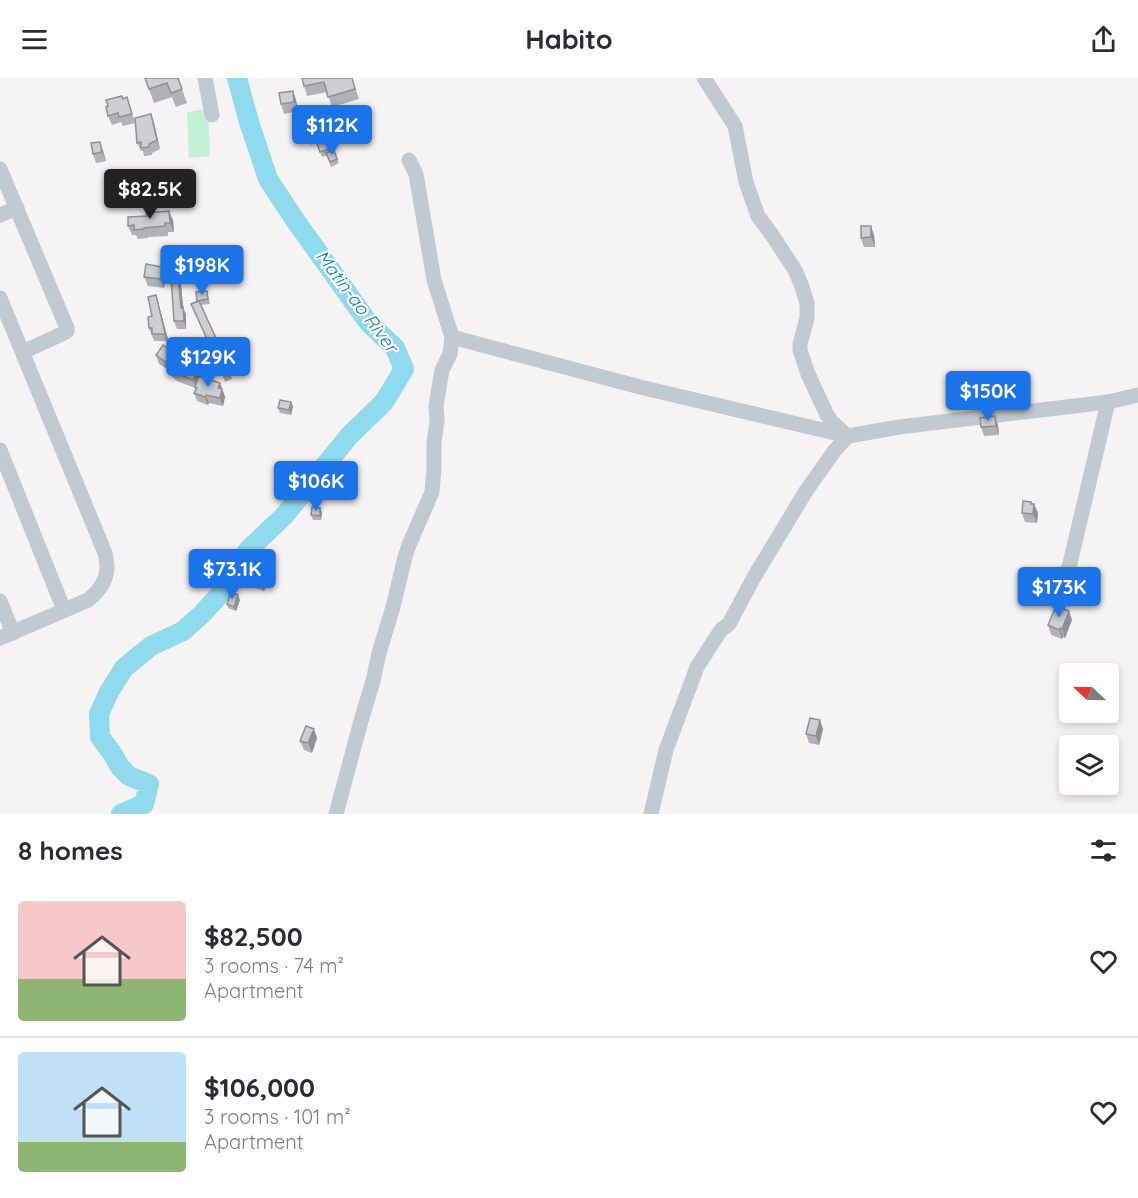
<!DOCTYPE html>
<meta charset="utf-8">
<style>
:root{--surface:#fff;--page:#f7f7f7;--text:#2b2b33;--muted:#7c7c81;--line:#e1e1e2;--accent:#1a73e8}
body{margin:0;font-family:Quicksand,sans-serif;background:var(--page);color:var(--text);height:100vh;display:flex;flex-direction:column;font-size:22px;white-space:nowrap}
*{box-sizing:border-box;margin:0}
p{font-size:20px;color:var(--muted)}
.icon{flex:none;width:33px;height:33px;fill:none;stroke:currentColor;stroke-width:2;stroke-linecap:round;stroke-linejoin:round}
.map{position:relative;height:736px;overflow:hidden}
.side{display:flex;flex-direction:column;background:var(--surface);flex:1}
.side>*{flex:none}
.needle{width:39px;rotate:292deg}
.buttons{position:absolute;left:1059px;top:585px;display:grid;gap:12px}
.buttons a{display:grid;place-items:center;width:60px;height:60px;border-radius:6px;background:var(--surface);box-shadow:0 3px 9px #0003;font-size:30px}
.price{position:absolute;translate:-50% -51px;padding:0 14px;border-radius:6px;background:var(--accent);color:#fff;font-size:20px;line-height:39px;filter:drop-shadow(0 2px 3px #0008)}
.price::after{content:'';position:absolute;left:50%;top:36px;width:18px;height:14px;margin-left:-9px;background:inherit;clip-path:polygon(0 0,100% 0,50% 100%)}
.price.current{background:#222;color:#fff}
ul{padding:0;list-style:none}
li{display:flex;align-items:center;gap:18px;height:150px;padding:0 18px}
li+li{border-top:2px solid var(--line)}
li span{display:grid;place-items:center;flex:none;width:168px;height:120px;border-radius:6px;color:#555}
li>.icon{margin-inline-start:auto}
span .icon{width:72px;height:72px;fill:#fffc;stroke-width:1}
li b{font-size:26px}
h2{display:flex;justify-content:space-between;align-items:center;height:72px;padding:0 18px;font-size:26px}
header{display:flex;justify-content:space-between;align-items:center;height:78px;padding:0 18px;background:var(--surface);font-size:27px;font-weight:800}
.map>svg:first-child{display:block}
</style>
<header><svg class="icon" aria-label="menu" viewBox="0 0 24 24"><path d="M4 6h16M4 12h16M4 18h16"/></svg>Habito<svg class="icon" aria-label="share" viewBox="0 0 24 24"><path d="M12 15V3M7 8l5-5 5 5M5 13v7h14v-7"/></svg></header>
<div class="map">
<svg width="1138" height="736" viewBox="0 0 1138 736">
<rect width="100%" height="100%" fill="#f5f3f3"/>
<!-- green -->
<polygon fill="#c3f1d5" points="208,31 210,78 189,80 187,34"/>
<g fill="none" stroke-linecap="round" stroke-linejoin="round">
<!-- river -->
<polyline stroke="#90daee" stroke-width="20" points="121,736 144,726 149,706 129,698 120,689 112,675 100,659 99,636 109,614 124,590 151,568 183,553 202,536 222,514 248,472 284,438 349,358 384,324 404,291 395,270 368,244 295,142 268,101 249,44 237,0"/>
<!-- minor -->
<g stroke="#c1cad2" stroke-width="15">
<polyline points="205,0 212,37"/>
<polyline points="704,0 735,48 746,104 758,138 772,157 795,192 801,206 807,225 807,240 800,266 800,272 808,296 827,337 832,344 845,356"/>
<polyline points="0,91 67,250 67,253 64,255 23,274"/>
<polyline points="0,137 17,130"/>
<path d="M 0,220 L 105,475 C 106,480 107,487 107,491 C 106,504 97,515 88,522 L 0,560"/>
<polyline points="452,259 640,309 848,358 899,349 1108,324 1138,317"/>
<polyline points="0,372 64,532"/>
<polyline points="1063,515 1108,324"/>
<polyline points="0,523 13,555"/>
<polyline points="336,736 361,643 373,603 379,575 393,529 405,479 409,467 432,414 434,390 434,364 437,344 436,328 442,292 450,276 452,259 434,202 416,96 409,82"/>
<polyline points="651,736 666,672 697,589 721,552 729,546 754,499 806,413 835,372 848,358"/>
</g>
</g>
<!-- wall -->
<g fill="#b0b2b7">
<polygon points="145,0 178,0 187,25 176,29 172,19 154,25"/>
<polygon points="302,0 355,9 359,21 332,29 327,14 307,18"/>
<polygon points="293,13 296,22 298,33 284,36 281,26"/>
<polygon points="123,21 130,28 135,45 123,48 121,44 112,47 108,38"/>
<polygon points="154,45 160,71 152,75 152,77 144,78 143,73 141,73 137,65"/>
<polygon points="304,52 329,53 331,67 333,72 334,72 339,85 331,89 327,77 322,79 316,64 311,67"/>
<polygon points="100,64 103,73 106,83 96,85 93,76"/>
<polygon points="181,99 188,119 177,123 177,121 147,135 173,142 174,154 168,154 168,158 148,159 148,160 138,161 136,157 132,157 128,148 147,138 137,112 152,110"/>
<polygon points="874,157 875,169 864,169 861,160"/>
<polygon points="162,189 166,198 164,210 148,208 144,199"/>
<polygon points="181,206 183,229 186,237 186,251 177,251 174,243"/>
<polygon points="207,213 210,226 201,227 216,260 218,260 232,301 225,304 217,283 206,287 201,299 220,305 225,319 223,328 209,325 208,327 197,323 194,315 196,312 195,310 177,303 168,295 167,291 159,286 156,277 184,282 207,263 191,226 198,223"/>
<polygon points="156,217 168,261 166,263 154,263 149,250"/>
<polygon points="293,328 291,337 280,335 278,330"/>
<polygon points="998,347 999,357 984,358 981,349"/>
<polygon points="1032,426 1034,426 1038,435 1037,445 1025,444 1022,435"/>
<polygon points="322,434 321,442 313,442 311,437"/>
<polygon points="266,500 267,504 264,513 256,510 255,505"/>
<polygon points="240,522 236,533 228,530 227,526"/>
<polygon points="1072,542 1065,560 1063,559 1062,561 1051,557 1048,547"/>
<polygon points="823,651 819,667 809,665 806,656"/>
<polygon points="317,660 312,675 304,672 300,663"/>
</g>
<!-- shaded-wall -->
<g fill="#909195">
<polygon points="293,13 296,22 298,33 294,24"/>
<polygon points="151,36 154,45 160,71 157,62"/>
<polygon points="100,64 103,73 106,83 102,74"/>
<polygon points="169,133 173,142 174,154 170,145"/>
<polygon points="871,148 874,157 875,169 871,159"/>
<polygon points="162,189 166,198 164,210 161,201"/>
<polygon points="178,198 181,206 183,229 186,237 186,251 184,243 181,230"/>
<polygon points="156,217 168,261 166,263 164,256"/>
<polygon points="203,278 206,287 196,311 193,302"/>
<polygon points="220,305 225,319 223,328 220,320 218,310"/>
<polygon points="206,317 209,325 208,327 205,319"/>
<polygon points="291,324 293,328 291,337 289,332"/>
<polygon points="995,338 998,347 999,357 996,348"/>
<polygon points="1031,424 1034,431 1034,426 1038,435 1037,445 1033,436"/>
<polygon points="320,430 322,434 321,442 320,438"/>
<polygon points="266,500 267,504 264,513 262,508"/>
<polygon points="238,517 240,522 236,533 234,529"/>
<polygon points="1069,533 1072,542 1065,560 1062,551"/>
<polygon points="1060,550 1063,559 1062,561 1059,552"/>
<polygon points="820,642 823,651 819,667 816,658"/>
<polygon points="314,651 317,660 312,675 308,665"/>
</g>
<!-- building -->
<g fill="#cdcfd5" stroke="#909195" stroke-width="1.5">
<polygon points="145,0 178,0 182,11 171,15 167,5 149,11"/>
<polygon points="302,0 352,0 355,11 328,19 324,4 304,8"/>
<polygon points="293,13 294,24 281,26 279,15"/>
<polygon points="122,18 123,21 127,19 132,36 119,39 118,35 108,38 106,29 108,28 106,22"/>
<polygon points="151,36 157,62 149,66 149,69 141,70 141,64 137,65 135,40"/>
<polygon points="328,48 329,62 332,70 320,74 315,59 309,62 304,52 309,50"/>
<polygon points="100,64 102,74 93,76 91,65"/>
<polygon points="334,72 337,81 330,84 326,75"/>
<polygon points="181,99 185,110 174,115 173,113 143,127 137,112 151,106 152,110"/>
<polygon points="169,133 170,145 165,145 165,148 144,150 144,151 134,152 134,147 128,148 128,139 147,138 146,135"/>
<polygon points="861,148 871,148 871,159 861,160"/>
<polygon points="146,186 162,189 161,201 144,199"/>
<polygon points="178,198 181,230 183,229 184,243 174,243 171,199"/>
<polygon points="207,213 208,221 197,223 196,214"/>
<polygon points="156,217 165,255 164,256 152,256 152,250 149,250 148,239 152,238 148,219"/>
<polygon points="199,223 216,260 218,260 229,293 222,295 214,274 203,278 193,302 174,294 165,287 167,285 156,277 163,267 184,282 184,260 208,263 191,226"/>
<polygon points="199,298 220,305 218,310 222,311 220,320 206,317 205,319 194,315 197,310 195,309"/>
<polygon points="280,322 291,324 289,332 278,330"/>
<polygon points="995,338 996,348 981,349 980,340"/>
<polygon points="1023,423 1031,424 1031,426 1034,426 1033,436 1022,435"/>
<polygon points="312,429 320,430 320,438 311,437"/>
<polygon points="258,497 266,500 262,508 255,505"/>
<polygon points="231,514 238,517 234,529 227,526"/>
<polygon points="1056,528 1069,533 1062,551 1060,550 1059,552 1048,547"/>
<polygon points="810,640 820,642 816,658 806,656"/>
<polygon points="306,648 314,651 308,665 300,663"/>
</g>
<g text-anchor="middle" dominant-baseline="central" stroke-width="4.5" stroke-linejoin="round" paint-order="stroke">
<!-- water labels -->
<g font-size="18" font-style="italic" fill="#0c7c9b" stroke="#fff">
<text transform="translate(357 223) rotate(53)">Matin-ao River</text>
</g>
</g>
</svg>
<div class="buttons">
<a><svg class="needle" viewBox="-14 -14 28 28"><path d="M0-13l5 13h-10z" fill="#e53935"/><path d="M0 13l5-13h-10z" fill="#7c7c81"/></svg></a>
<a><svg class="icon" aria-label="layers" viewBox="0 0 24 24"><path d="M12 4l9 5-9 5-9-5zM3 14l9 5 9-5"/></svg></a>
</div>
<b class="price" style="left:332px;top:78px">$112K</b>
<b class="price current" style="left:150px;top:142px">$82.5K</b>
<b class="price" style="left:202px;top:218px">$198K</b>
<b class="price" style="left:208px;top:310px">$129K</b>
<b class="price" style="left:988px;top:344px">$150K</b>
<b class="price" style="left:316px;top:434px">$106K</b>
<b class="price" style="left:232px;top:522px">$73.1K</b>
<b class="price" style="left:1059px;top:540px">$173K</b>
</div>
<section class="side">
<h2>8 homes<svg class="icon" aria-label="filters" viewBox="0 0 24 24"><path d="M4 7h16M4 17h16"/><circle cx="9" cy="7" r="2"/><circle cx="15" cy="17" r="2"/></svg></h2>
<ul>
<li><span style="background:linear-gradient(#f6c9c9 65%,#8fb573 0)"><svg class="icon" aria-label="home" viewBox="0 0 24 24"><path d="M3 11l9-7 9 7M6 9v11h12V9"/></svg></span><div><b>$82,500</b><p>3 rooms · 74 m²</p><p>Apartment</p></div><svg class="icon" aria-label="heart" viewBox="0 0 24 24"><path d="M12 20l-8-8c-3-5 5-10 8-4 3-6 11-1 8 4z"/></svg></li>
<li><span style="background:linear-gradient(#bfe0f5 75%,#8fb573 0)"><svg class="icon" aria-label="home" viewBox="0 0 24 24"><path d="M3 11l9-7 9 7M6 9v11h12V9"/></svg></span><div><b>$106,000</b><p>3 rooms · 101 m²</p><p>Apartment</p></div><svg class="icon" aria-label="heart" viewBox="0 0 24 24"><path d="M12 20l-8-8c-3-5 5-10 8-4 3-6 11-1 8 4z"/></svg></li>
</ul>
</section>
